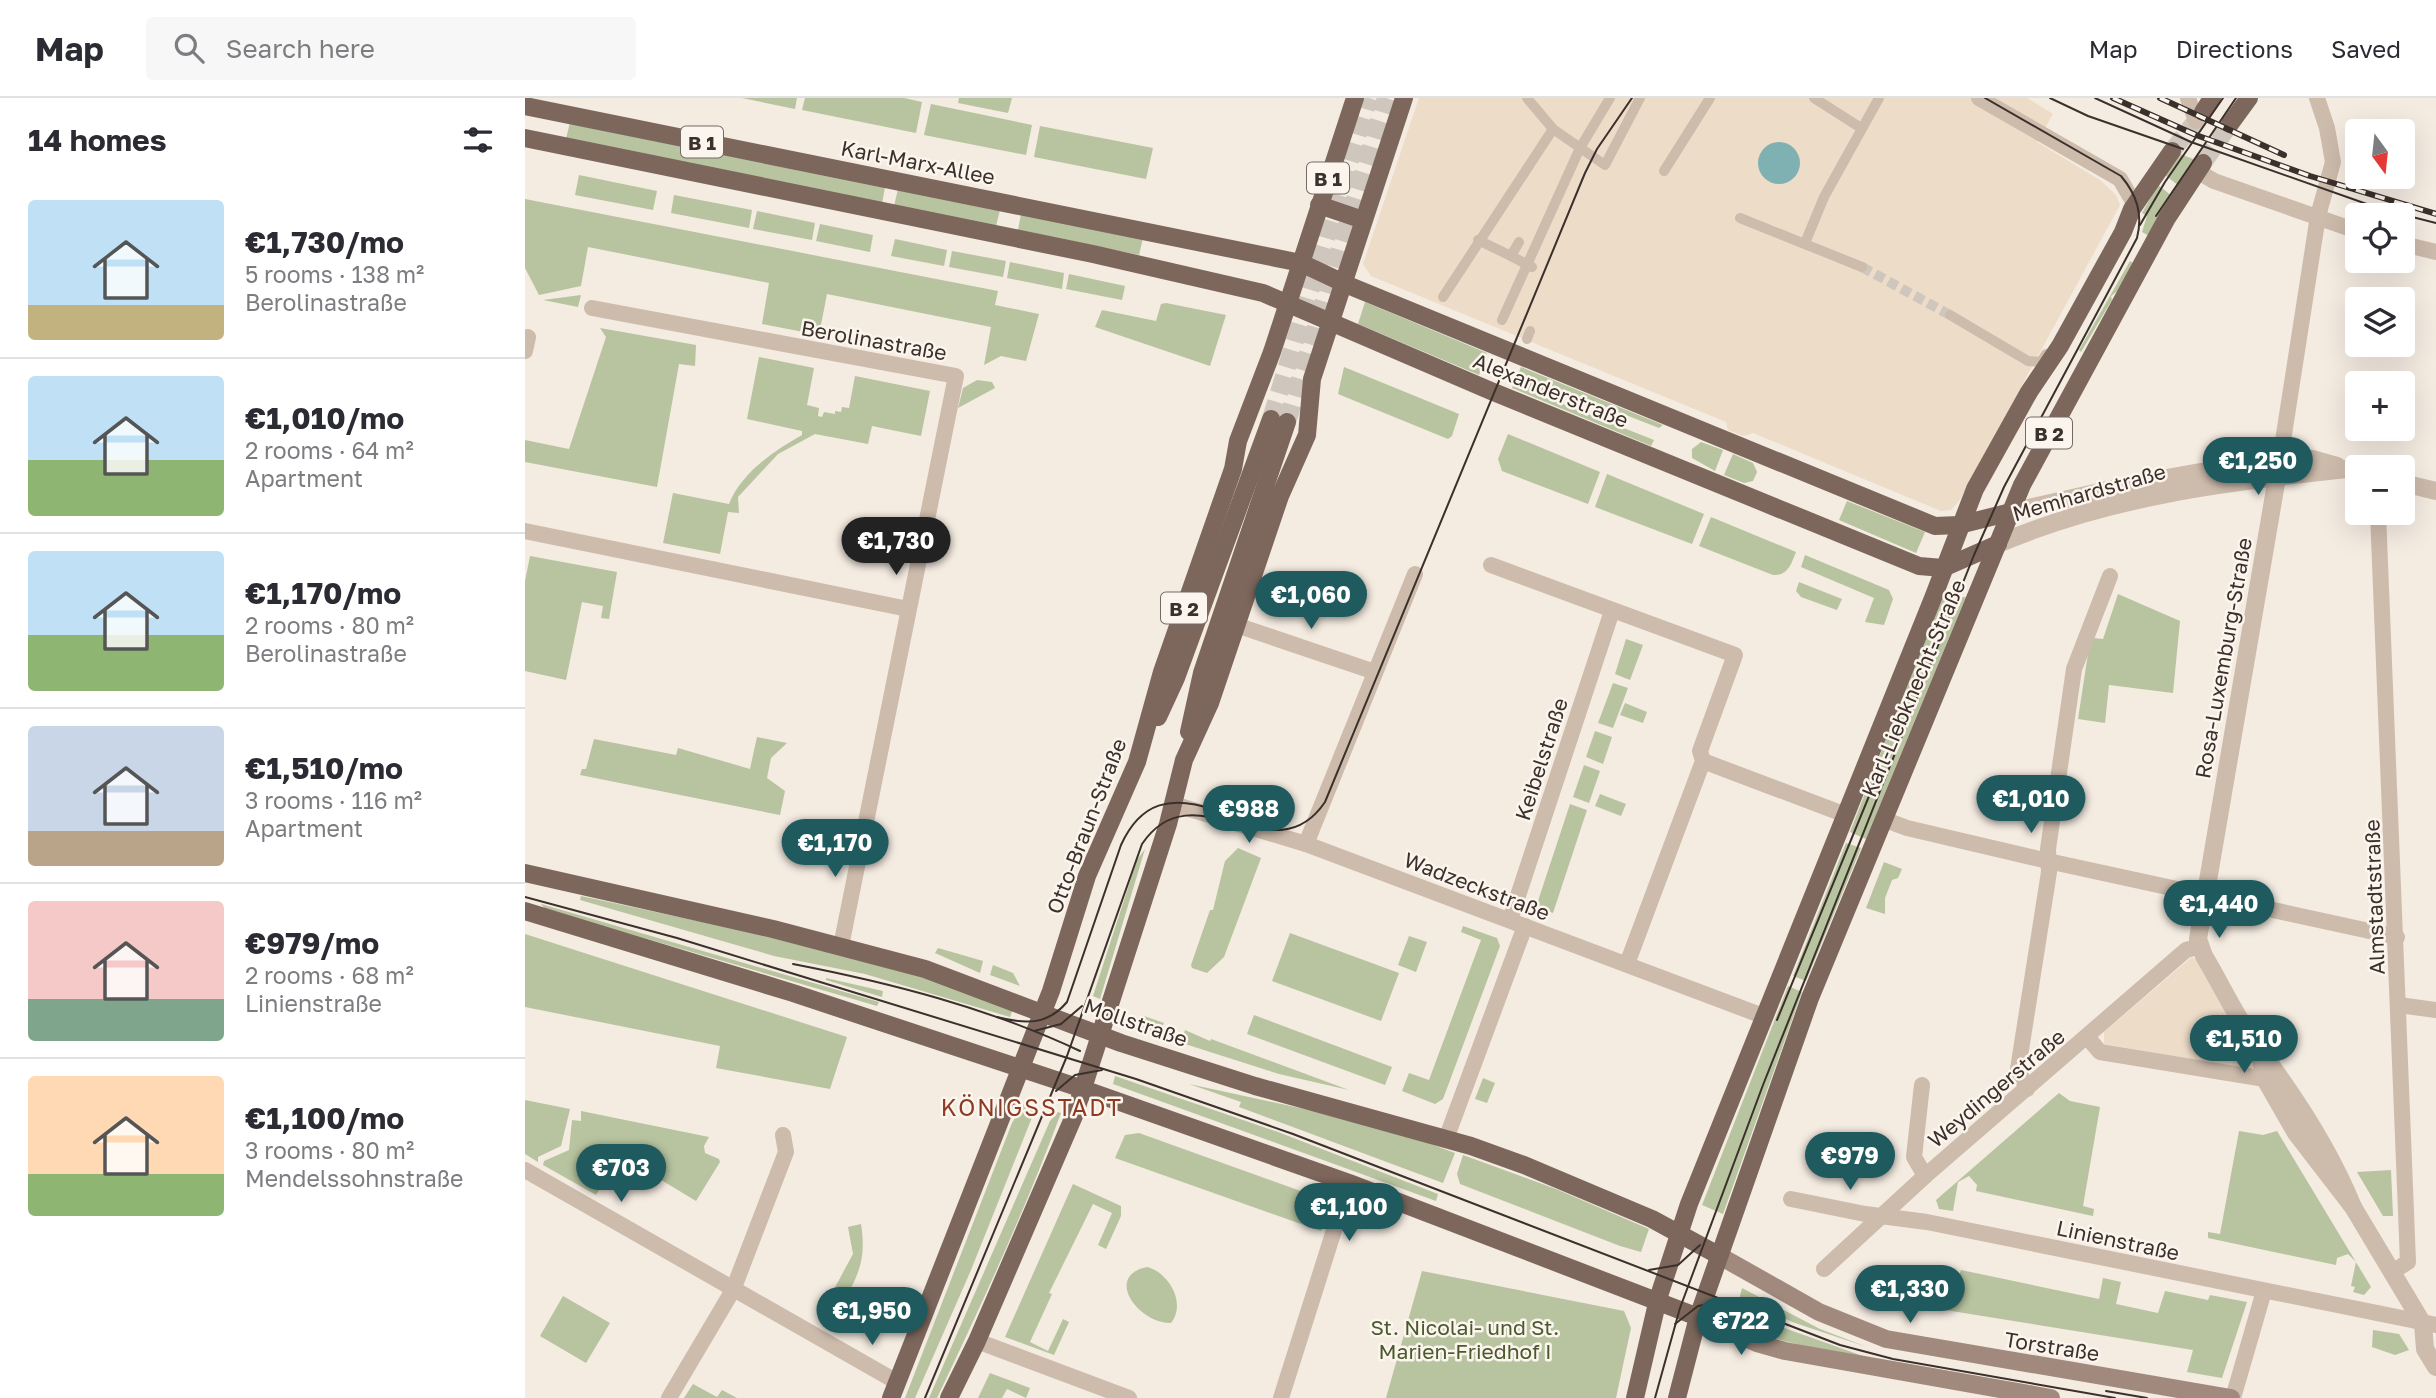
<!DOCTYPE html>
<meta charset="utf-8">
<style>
:root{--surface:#fff;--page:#f7f7f7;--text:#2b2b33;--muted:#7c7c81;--line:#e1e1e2;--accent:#1f5a5e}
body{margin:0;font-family:"Golos Text",sans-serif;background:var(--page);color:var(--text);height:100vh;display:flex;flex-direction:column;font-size:26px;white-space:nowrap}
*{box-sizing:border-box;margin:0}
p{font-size:23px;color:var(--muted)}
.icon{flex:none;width:38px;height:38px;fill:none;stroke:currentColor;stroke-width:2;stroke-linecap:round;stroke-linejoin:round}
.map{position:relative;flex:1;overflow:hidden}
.side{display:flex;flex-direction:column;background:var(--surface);width:525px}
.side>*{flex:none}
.needle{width:46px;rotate:165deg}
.tools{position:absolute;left:1820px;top:21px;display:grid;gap:14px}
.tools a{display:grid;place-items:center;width:70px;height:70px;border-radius:7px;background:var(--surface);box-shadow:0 7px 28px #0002;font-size:35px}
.price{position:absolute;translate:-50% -60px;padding:0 16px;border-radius:24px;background:var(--accent);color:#fff;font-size:23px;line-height:46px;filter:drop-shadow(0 2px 4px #0008)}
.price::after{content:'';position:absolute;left:50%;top:42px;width:21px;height:16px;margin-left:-10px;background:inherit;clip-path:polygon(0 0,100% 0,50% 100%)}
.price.current{background:#222;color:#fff}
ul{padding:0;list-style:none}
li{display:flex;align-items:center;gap:21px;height:175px;padding:0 28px}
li+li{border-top:2px solid var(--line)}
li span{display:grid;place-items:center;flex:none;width:196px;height:140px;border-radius:7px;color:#555}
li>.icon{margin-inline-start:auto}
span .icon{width:84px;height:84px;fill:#fffc;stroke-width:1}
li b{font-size:30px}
h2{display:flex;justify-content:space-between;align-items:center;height:84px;padding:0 28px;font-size:30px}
header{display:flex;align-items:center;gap:42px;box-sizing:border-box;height:98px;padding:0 35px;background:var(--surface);border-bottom:2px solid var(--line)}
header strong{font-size:33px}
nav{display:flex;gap:38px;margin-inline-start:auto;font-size:24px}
.search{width:490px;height:63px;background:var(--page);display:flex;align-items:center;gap:18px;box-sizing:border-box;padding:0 24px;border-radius:7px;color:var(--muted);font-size:26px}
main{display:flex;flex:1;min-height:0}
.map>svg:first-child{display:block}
</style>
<header>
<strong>Map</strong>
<div class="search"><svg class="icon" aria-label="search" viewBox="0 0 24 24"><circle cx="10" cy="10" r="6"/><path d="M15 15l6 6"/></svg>Search here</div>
<nav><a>Map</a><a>Directions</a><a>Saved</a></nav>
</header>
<main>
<section class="side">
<h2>14 homes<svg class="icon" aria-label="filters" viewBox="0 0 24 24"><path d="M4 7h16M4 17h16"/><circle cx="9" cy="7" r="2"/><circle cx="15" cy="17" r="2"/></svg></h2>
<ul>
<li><span style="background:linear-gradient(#bfe0f5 75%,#c2b280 0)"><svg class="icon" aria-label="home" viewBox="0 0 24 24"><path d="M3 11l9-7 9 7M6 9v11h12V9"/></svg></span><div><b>€1,730/mo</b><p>5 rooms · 138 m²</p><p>Berolinastraße</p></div></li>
<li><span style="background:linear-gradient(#bfe0f5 60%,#8fb573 0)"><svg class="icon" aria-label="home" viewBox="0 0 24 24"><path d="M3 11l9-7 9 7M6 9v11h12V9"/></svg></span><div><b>€1,010/mo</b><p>2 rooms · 64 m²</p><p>Apartment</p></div></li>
<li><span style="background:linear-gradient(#bfe0f5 60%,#8fb573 0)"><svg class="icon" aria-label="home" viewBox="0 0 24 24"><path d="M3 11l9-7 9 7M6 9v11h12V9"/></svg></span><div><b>€1,170/mo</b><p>2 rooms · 80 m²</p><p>Berolinastraße</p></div></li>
<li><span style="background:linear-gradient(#c9d6e8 75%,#b9a48a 0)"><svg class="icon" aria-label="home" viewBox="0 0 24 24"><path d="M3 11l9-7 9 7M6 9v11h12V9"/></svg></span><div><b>€1,510/mo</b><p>3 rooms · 116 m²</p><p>Apartment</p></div></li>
<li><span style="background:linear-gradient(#f6c9c9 70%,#7fa58c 0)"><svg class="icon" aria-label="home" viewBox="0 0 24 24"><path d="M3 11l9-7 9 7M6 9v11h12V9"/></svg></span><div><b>€979/mo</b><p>2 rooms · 68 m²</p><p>Linienstraße</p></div></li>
<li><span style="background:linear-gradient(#ffd9b3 70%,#8fb573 0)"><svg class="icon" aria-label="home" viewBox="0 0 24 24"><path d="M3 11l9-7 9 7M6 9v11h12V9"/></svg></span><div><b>€1,100/mo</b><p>3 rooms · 80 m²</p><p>Mendelssohnstraße</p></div></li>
</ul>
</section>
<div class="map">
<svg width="1911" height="1300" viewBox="0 0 1911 1300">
<rect width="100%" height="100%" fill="#f4ebe1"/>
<!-- green -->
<g fill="#b8c4a0">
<polygon points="217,0 272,0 270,11"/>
<polygon points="280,0 379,0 397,4 391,35 277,12"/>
<polygon points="434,0 487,0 483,15 433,5"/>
<polygon points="406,6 507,27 501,57 399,37"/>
<polygon points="45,24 360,89 357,106 41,41"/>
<polygon points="515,28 628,50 621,81 509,59"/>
<polygon points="1655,56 1671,62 1654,88 1640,77"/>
<polygon points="54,77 132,93 128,112 50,97"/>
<polygon points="1633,87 1647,98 1624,138 1617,134 1622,118 1617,115"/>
<polygon points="373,91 475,112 471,128 369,108"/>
<polygon points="149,97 227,112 224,130 146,115"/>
<polygon points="0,101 473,193 470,207 514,216 501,263 476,258 459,267 466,229 302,196 294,237 237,226 244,185 63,149 56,188 14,197 0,170"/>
<polygon points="232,113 290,125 287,142 228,131"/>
<polygon points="496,116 618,140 614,157 493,132"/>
<polygon points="295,126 348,137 345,154 291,143"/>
<polygon points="370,141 422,152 419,168 366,158"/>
<polygon points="427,153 481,163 478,179 424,169"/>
<polygon points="1605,163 1609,166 1595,191 1586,198 1587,202 1556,254 1554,252"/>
<polygon points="485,164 539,175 537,191 482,180"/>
<polygon points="544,176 600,188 597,202 541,191"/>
<polygon points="56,197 53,209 18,202"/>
<polygon points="840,204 962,255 954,277 833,226"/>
<polygon points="641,205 701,217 685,268 570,229 577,212 631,223 636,206"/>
<polygon points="75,230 171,247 170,268 154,266 132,389 0,364 0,342 44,351 81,239"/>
<path d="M 234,259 L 289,270 L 282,307 L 294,310 L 293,318 L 297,319 L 299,314 L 310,316 L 310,313 L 316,314 L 317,309 L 324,310 L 330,278 L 405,293 L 396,338 L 347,328 L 343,346 L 290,336 L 253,356 L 213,399 L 214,415 L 203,414 L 195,456 L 138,445 L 148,395 L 204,406 C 216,375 250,352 277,337 L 277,333 L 222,321 Z"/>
<polygon points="819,269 934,316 927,338 923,341 813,296"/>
<polygon points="996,269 1138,327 1134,330 1042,294 1038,306 1129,342 1126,348 987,290"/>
<polygon points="452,282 467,284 470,290 433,310 438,290"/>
<polygon points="983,336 1075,374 1063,406 977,373 973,361"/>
<polygon points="1176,344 1198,352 1190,373 1167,360 1167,351"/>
<polygon points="1208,356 1228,365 1232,374 1228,383 1219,385 1199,377"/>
<polygon points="1082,376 1179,416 1167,446 1070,409"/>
<polygon points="1322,403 1400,434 1391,455 1314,422"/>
<path d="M 1186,419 L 1271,454 C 1266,466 1263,478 1248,477 L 1174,448 Z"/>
<polygon points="1280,457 1364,492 1368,501 1359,527 1340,524 1349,500 1276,469"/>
<polygon points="5,458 92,474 84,521 76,520 78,508 57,504 41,582 0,573 0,483"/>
<polygon points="1274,484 1317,501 1312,512 1276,499 1271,493"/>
<polygon points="1593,496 1655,523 1648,595 1584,587 1580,625 1553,621 1564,549 1568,540 1578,541"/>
<polygon points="1441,499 1341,741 1325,734 1416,500"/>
<polygon points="1101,541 1118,547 1105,582 1090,576"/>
<polygon points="1088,585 1103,590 1088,630 1073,625"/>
<polygon points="1100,605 1122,614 1118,625 1095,617"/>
<polygon points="1070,633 1087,639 1078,666 1061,659"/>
<polygon points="232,639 262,645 246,660 242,680 260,693 255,717 55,677 57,671 61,671 69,641 151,657 153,650 225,671"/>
<polygon points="1059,667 1075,673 1064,705 1048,699"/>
<polygon points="1075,696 1101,706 1096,718 1070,708"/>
<polygon points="1045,706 1062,712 1028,815 1011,809"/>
<polygon points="1321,745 1336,750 1281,883 1268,878"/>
<polygon points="713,750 736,760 699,859 682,875 667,870 666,867 685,812 688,812 700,763"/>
<polygon points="620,751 575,901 568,898 612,762"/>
<polygon points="1359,764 1377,771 1373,780 1367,782 1360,800 1360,816 1341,810"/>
<polygon points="56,798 247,839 375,871 488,911 485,919 340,876 249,858 55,802"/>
<polygon points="16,806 354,904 352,908 20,811"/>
<polygon points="938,828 972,840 975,848 918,1001 910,1006 877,993 884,975 904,982 956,842 936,834"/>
<polygon points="765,835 874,875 856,923 747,883"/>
<polygon points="0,836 322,939 305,991 191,970 195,948 0,909"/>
<polygon points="884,838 902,844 891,874 873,867"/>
<polygon points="413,850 458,863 455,875 410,855"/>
<polygon points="468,867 488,875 495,888 465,877"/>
<polygon points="301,880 358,893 357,899 301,882"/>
<polygon points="1263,888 1277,894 1198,1116 1177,1107"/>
<polygon points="729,917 867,969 860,987 722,936"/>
<polygon points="619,918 639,925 634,935 606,928 612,920"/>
<polygon points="660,932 685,943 686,941 824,992 754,976 660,946 657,942"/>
<polygon points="590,978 753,1034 913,1096 911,1103 588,986"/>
<polygon points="958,980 970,985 962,1005 950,1001"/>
<polygon points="664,986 858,1028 930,1055 918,1085 714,1009 716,1004"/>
<polygon points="1534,995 1545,1003 1575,1009 1558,1108 1569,1111 1568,1118 1451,1093 1452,1087 1444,1078 1433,1084 1428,1113 1414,1111 1411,1102"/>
<polygon points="0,1002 45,1011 36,1048 13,1059 13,1064 0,1056"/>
<polygon points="500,1004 512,1007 446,1172 390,1300 380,1300 487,1025"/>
<polygon points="56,1013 184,1039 179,1048 180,1055 194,1061 195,1064 171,1103 103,1062 91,1063 71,1097 18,1067 19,1063 44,1052 47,1022 56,1023"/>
<path d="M 533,1014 L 536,1015 C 500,1112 457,1206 412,1300 L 404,1300 L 525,1023 Z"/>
<polygon points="1714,1033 1738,1037 1752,1033 1846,1189 1839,1197 1828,1194 1830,1189 1826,1188 1831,1164 1823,1156 1812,1160 1811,1167 1683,1140 1683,1134 1695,1136"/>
<polygon points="614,1035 798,1101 803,1112 796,1133 590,1060 600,1037"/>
<polygon points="938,1057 1031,1091 1124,1131 1116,1154 1095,1148 935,1086 932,1076"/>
<polygon points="1866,1072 1868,1118 1858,1118 1832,1074"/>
<polygon points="548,1086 596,1108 596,1118 581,1151 573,1147 587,1115 568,1106 524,1195 527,1196 505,1244 523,1253 538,1221 544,1224 529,1257 480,1239"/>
<path d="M 336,1126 C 342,1165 332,1179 314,1212 L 301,1206 L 328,1156 L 323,1129 Z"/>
<path d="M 622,1169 C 643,1174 662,1205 646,1225 C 614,1226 578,1178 622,1169 Z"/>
<polygon points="1398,1170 1419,1174 1424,1182 1434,1177 1436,1172 1574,1201 1578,1180 1596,1184 1591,1206 1633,1215 1640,1193 1683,1202 1685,1197 1722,1204 1697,1280 1662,1274 1668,1252 1389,1207"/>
<polygon points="897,1173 1099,1213 1106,1230 1091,1300 861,1300"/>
<polygon points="1217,1190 1295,1231 1342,1249 1270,1225 1214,1202"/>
<polygon points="38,1198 85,1225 61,1265 15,1238"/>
<path d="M 1209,1215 L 1228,1219 L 1338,1258 C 1291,1252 1250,1243 1206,1225 Z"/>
<polygon points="1848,1232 1874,1236 1884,1252 1870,1257 1847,1249"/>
<polygon points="465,1275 505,1290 501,1300 482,1291 477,1300 453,1300"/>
<polygon points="168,1286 192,1299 197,1292 212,1300 159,1300"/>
</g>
<!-- plaza -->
<g fill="#ecdcc8">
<polygon points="894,0 1502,0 1528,16 1512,44 1575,82 1591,97 1595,107 1434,403 1426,412 1416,413 1228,335 1219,338 1203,332 1201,324 846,178 838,166"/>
<polygon points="1667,859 1673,863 1733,961 1730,972 1579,946 1579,934"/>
</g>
<!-- water -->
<circle fill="#7fb0b2" cx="1254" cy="65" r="21"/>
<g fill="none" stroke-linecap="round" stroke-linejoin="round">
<!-- pedestrian-tunnel -->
<polyline stroke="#cfc6bd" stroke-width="10" stroke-dasharray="10 5" stroke-linecap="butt" points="1337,169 1425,217"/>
<!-- primary-tunnel -->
<g stroke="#cfc6bd" stroke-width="18" stroke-dasharray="18 9" stroke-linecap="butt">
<polyline points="1647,53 1678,14"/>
<polyline points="1678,65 1705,26"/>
<polyline points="746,321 844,0"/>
<polyline points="762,324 861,0"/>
</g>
<!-- pedestrian -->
<g stroke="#cdbbac" stroke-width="10">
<polyline points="1289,0 1336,30"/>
<polyline points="1028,31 1080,67 1115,0"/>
<polyline points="1139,73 1185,0"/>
<polyline points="1215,120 1337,169"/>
<polyline points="953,142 986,158"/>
<polyline points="994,144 986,158 1007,169"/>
<polyline points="1280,145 1299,99 1354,0"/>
<polyline points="918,199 1028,31 1002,0"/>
<polyline points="1425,217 1503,263 1516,264 1521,256"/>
<polyline points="977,222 1055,50 1085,0"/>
<polyline points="1002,241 1005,233"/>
</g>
<!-- minor -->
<g stroke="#cdbbac" stroke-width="16">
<polyline points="1454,0 1595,81 1610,107"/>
<polyline points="1663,0 1671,23"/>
<polyline points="1672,73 1689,83 1832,133"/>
<polyline points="1878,146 1911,154"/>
<polyline points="67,210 431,278 316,848"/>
<polyline points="0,253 3,239"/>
<polyline points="1755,362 1793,118 1808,64 1802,30 1792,0"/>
<polyline points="1853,415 1883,1164 1867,1174"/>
<polyline points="0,433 383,511"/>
<polyline points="966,467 1210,557 1175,653 1178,663 1102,866"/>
<polyline points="711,527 850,574"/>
<polyline points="1178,663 1321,717"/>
<polyline points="648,706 781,746 1238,918"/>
<polyline points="1358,721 1382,730 1523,763 1872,839"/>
<polyline points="781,746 890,476"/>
<polyline points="985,822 1087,513"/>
<polyline points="1874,907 1911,912"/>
<polyline points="1563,940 1575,954 1740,981"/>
<polyline points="1397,987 1389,1059 1400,1078"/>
<polyline points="1502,991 1493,971 1524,774 1523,751 1549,571 1585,478"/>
<polyline points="921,1041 1000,828"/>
<polyline points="0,1072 372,1284"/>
<polyline points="1266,1101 1340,1116 1402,1124 1911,1227"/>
<polyline points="1299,1171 1400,1078 1661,852 1675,848"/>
<polyline points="452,1243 604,1300"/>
<polyline points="144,1300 208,1192 261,1054 258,1037"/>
<polyline points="756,1300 824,1085"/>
<polyline points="1708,1300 1739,1193"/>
</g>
<!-- tertiary -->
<g stroke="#cdbbac" stroke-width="18">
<path d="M 1755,362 L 1673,841 L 1679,858 C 1697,888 1713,923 1734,951 C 1771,1000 1805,1052 1828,1109"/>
<polyline points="1878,385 1911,393"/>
<polyline points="1486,414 1614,385 1731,364 1787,361 1812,368"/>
<path d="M 1473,446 C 1585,398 1702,384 1822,371"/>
<polyline points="1734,953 1740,981 1771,1035 1828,1109 1898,1226 1900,1251 1911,1269"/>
</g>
<!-- secondary -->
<g stroke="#a18a7d" stroke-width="18">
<polyline points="1193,1157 1294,1214 1361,1241 1706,1300"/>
<polyline points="1173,1219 1232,1245 1260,1253 1526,1300"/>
</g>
<!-- primary -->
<g stroke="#7d675c" stroke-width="18">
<polyline points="0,8 776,165 825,188 1410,428 1434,427 1486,414"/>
<polyline points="1678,14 1687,0"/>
<polyline points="1705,26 1724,0"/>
<polyline points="0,40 568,156 738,195 966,293 1394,468 1418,470 1473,446"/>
<polyline points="794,107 838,122"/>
<polyline points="633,619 651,580 746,321"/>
<polyline points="664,634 677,575 762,324"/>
<polyline points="0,775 248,831 400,871 596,945 730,988 946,1048 999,1067 1127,1121 1193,1157"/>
<polyline points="0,813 268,895 558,991 824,1085 1173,1219"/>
<polyline points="366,1300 526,893 562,778 612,664 637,574 708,371 713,343 747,254 830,0"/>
<polyline points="424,1300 452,1243 549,1018 643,726 659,662 685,605 755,398 782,337 787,281 879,0"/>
<polyline points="1110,1300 1133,1201 1164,1106 1408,500 1450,391 1504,294 1535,248 1598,134 1607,111 1647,53"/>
<polyline points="1152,1300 1173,1219 1285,900 1497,387 1642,120 1678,65"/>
</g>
<!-- tram -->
<g stroke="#3b302b" stroke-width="2">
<polyline points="1525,0 1563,18 1658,51"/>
<polyline points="1570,0 1666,44 1856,111 1911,125"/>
<polyline points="1631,118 1711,0"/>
<polyline points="1615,127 1640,84 1698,0"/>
<polyline points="0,799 152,840 611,981 768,1036 1315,1247 1368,1261 1590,1300"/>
<path d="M 268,866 C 366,885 464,910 555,953"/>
<path d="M 472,919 C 499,926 522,928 542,904 L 596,747 C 616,703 647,697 690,712"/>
<polyline points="1252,922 1349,686"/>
<polyline points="509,933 536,926 557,908"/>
<polyline points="531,993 550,977 577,972"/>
<polyline points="1124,1172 1153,1167 1175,1147"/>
<polyline points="1150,1226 1173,1208 1196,1204"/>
<polyline points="1581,1293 1622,1300"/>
<path d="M 400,1300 L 542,958 L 617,746 C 669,669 749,780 800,704 L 1060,75 L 1072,51 L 1107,0"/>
<path d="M 1130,1300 L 1155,1210 L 1238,987 L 1449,457 L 1479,389 L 1612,140 C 1618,116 1612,97 1596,78 L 1460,0"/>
</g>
<defs>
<g id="rail">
<polyline points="1588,0 1671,37 1785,78 1911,116"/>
<polyline points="1635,0 1759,57"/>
</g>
</defs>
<!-- rail casing -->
<use href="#rail" stroke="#3b302b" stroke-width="6"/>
<!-- rail -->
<use href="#rail" stroke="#fbf5ee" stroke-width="3.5" stroke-dasharray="10" stroke-linecap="butt"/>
</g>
<g text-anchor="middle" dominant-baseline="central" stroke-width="5" stroke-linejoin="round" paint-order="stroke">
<!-- shield labels -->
<g fill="#fbf5ee" stroke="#756b66" stroke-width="2">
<rect x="156" y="28.5" width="42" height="31" rx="5"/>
<rect x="782" y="64.5" width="42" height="31" rx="5"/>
<rect x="1501" y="319.5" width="46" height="31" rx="5"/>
<rect x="636" y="494.5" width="46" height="31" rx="5"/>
</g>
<g font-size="19" font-weight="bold" fill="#3b302b">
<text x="177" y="44">B 1</text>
<text x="803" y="80">B 1</text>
<text x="1524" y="335">B 2</text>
<text x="659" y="510">B 2</text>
</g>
<!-- street labels -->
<g font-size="21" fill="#3b302b" stroke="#fbf5ee">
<text transform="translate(393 64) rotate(11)">Karl-Marx-Allee</text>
<text transform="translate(349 242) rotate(10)">Berolinastraße</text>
<text transform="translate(1026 292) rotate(22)">Alexanderstraße</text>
<text transform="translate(1564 394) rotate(-16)">Memhardstraße</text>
<text transform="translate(1698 560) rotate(-80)">Rosa-Luxemburg-Straße</text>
<text transform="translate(1388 590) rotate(-67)">Karl-Liebknecht-Straße</text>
<text transform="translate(1016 661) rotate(-72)">Keibelstraße</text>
<text transform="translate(561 728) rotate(-69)">Otto-Braun-Straße</text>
<text transform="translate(952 788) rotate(21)">Wadzeckstraße</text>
<text transform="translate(1849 799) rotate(-92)">Almstadtstraße</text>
<text transform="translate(611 924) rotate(19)">Mollstraße</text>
<text transform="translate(1471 990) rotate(-40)">Weydingerstraße</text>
<text transform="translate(1593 1142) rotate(12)">Linienstraße</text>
<text transform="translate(1527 1248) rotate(9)">Torstraße</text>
</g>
<!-- park labels -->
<g font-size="21" fill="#4a5a2e" stroke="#fbf5ee">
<text x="940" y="1229">St. Nicolai- und St.<tspan x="940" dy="24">Marien-Friedhof I</tspan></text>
</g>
<!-- neighbourhood labels -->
<g font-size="23" letter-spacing="2" fill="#8c3b22" stroke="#fbf5ee">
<text x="507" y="1009">KÖNIGSSTADT</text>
</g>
</g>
</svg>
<div class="tools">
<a><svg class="needle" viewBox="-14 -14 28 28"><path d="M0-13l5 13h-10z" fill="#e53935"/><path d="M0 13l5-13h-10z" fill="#7c7c81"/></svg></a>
<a><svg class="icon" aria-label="locate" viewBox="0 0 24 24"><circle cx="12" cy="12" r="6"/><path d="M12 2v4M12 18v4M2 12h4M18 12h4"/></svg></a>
<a><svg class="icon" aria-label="layers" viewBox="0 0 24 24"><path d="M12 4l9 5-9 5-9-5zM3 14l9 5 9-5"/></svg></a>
<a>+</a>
<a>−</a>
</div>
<b class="price" style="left:1733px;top:399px">€1,250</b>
<b class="price current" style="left:371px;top:479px">€1,730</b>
<b class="price" style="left:786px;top:533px">€1,060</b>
<b class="price" style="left:1506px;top:737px">€1,010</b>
<b class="price" style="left:724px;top:747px">€988</b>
<b class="price" style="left:310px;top:781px">€1,170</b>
<b class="price" style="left:1694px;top:842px">€1,440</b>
<b class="price" style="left:1719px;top:977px">€1,510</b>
<b class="price" style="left:1325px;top:1094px">€979</b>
<b class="price" style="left:96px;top:1106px">€703</b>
<b class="price" style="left:824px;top:1145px">€1,100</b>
<b class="price" style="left:1385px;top:1227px">€1,330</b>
<b class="price" style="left:347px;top:1249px">€1,950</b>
<b class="price" style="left:1216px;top:1259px">€722</b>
</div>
</main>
